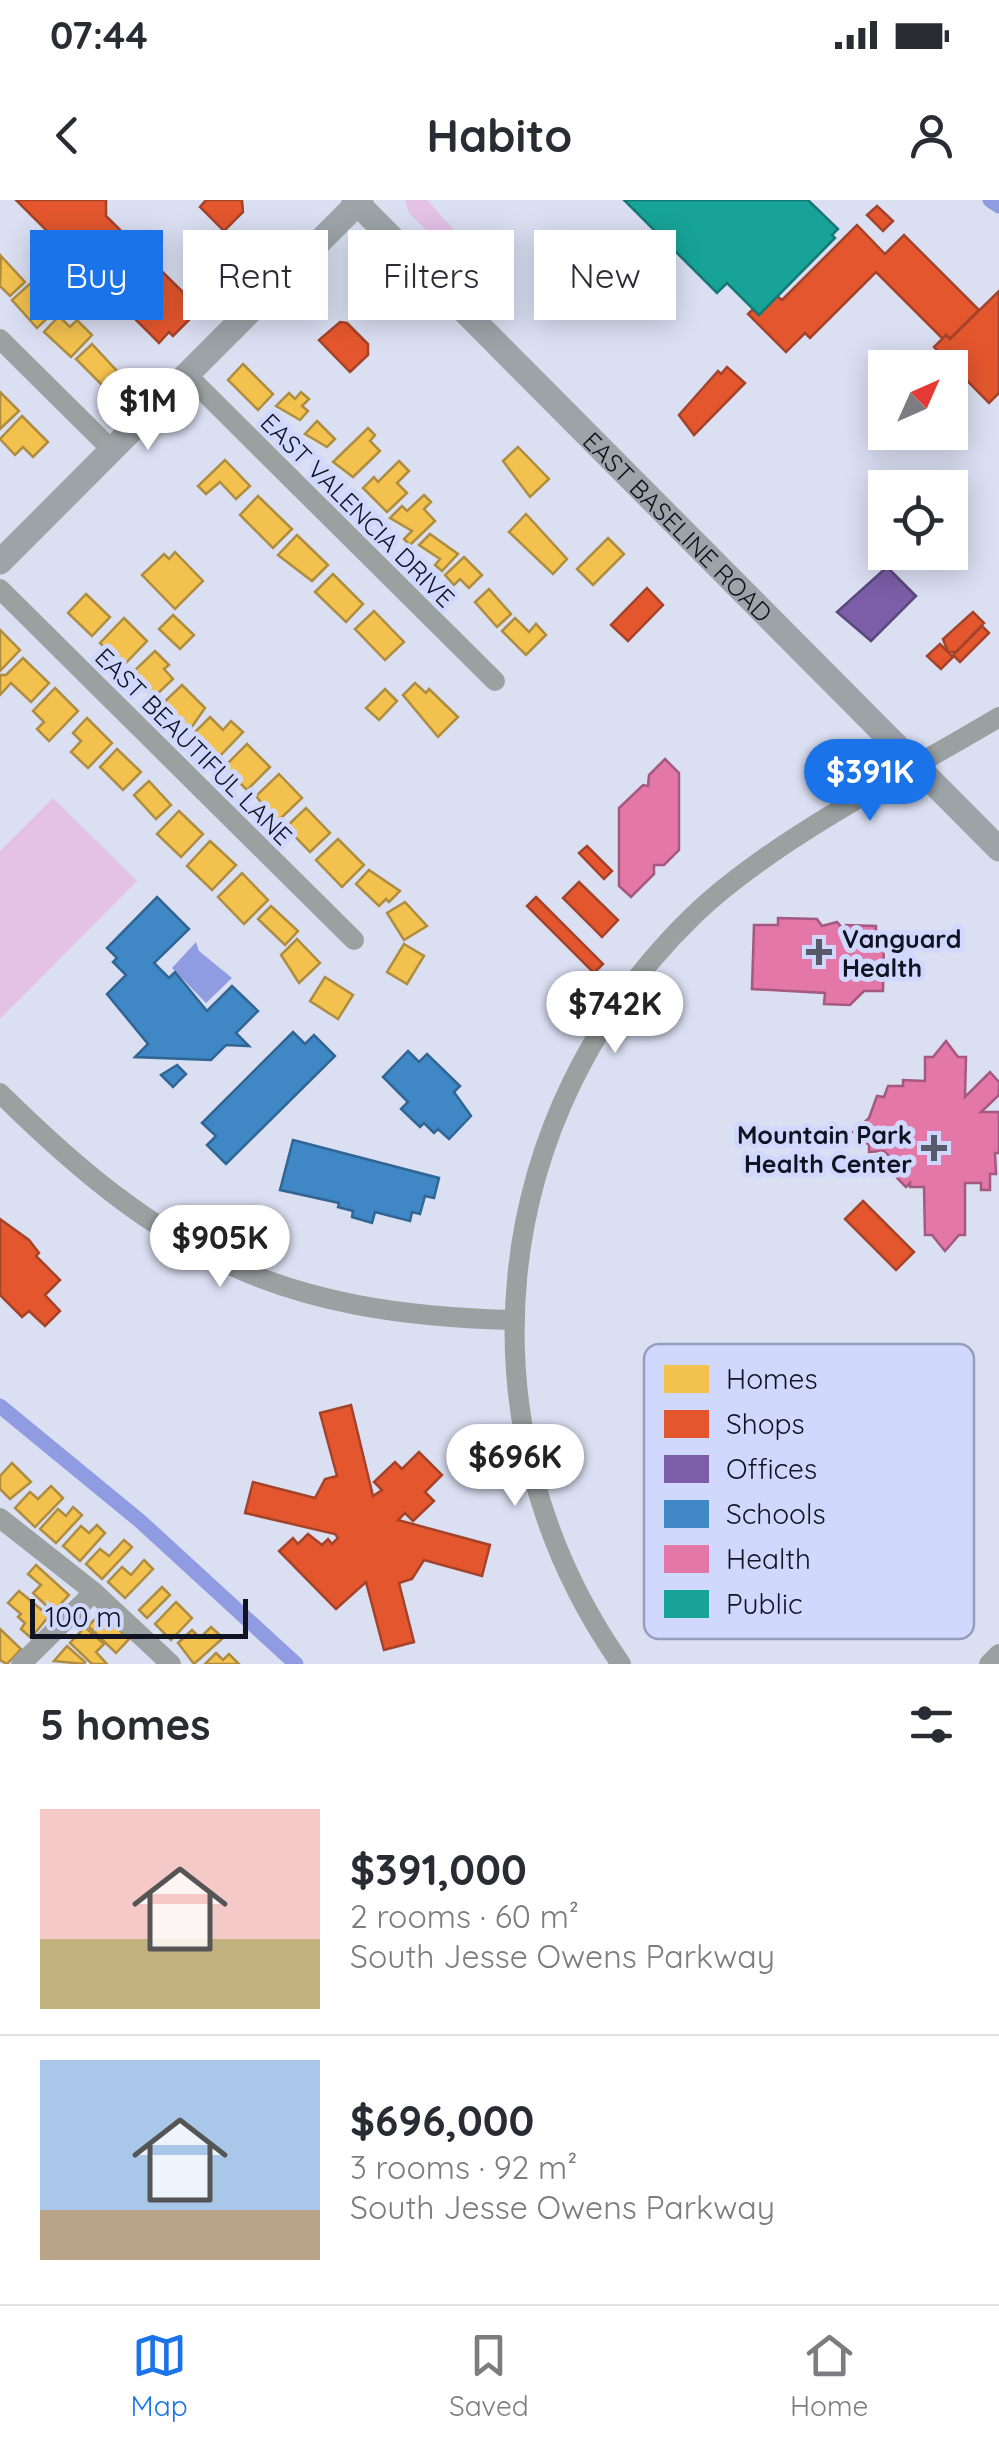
<!DOCTYPE html>
<meta charset="utf-8">
<style>
:root{--surface:#fff;--page:#f2f2f3;--text:#2b2b33;--muted:#7c7c81;--line:#e1e1e2;--accent:#1a73e8}
body{margin:0;font-family:Quicksand,sans-serif;background:var(--page);color:var(--text);height:100vh;display:flex;flex-direction:column;font-size:38px;white-space:nowrap}
*{box-sizing:border-box;margin:0}
p{font-size:32px;color:var(--muted)}
.icon{flex:none;width:55px;height:55px;fill:none;stroke:currentColor;stroke-width:2;stroke-linecap:round;stroke-linejoin:round}
.map{position:relative;height:1464px;overflow:hidden}
.details{display:flex;flex-direction:column;background:var(--surface);flex:1}
.details>*{flex:none}
.guide{position:absolute;left:30px;top:30px;width:940px;height:90px;display:flex;gap:20px}
.needle{width:65px;rotate:45deg}
.buttons{position:absolute;left:868px;top:150px;display:grid;gap:20px}
.buttons a{display:grid;place-items:center;width:100px;height:100px;border-radius:0px;background:var(--surface);box-shadow:0 5px 25px #0003;font-size:50px}
.scale{position:absolute;left:30px;bottom:25px;width:218px;box-sizing:border-box;padding-left:10px;border:5px solid #101322;border-top:0;font-size:28px;line-height:35px;white-space:nowrap;color:#101322;-webkit-text-stroke:8px #d0d9fd;paint-order:stroke}
.price{position:absolute;translate:-50% -85px;padding:0 22px;border-radius:35px;background:#fff;color:#222;font-size:32px;line-height:65px;filter:drop-shadow(0 2px 5px #0008)}
.price::after{content:'';position:absolute;left:50%;top:60px;width:30px;height:22px;margin-left:-15px;background:inherit;clip-path:polygon(0 0,100% 0,50% 100%)}
.price.active{background:var(--accent);color:#fff}
ul{padding:0;list-style:none}
li{display:flex;align-items:center;gap:30px;height:250px;padding:0 40px}
li+li{border-top:2px solid var(--line)}
li span{display:grid;place-items:center;flex:none;width:280px;height:200px;border-radius:0px;color:#555}
li>.icon{margin-inline-start:auto}
span .icon{width:120px;height:120px;fill:#fffc;stroke-width:1}
li b{font-size:42px}
h2{display:flex;justify-content:space-between;align-items:center;height:120px;padding:0 40px;font-size:42px}
.chip{padding:0 35px;border-radius:0px;background:var(--surface);box-shadow:0 5px 25px #0003;font-size:35px;line-height:90px}
.chip.active{background:var(--accent);color:#fff}
.status{display:flex;justify-content:space-between;align-items:center;height:70px;padding:0 50px;background:var(--surface);direction:ltr}
.status svg{height:28px;fill:currentColor}
header{display:flex;justify-content:space-between;align-items:center;height:130px;padding:0 40px;background:var(--surface);font-size:45px;font-weight:700}
.tab-bar{display:flex;justify-content:space-around;align-items:center;height:140px;border-top:2px solid var(--line);background:var(--surface);font-size:28px;color:var(--muted)}
.tab-bar a{display:grid;justify-items:center;gap:5px}
.tab-bar .active{color:var(--accent)}
.map>svg:first-child{display:block}
</style>
<div class="status"><b>07:44</b><svg viewBox="0 0 49 12"><path d="M0 12V9h3v3zM5 12V6h3v6zM10 12V3h3v9zM15 12V0h3v12zM26 1h20v11H26zM47 4h2v5h-2z"/></svg></div>
<header><svg class="icon" aria-label="back" viewBox="0 0 24 24"><path d="M15 5l-7 7 7 7"/></svg>Habito<svg class="icon" aria-label="person" viewBox="0 0 24 24"><circle cx="12" cy="8" r="4"/><path d="M4 21q1-7 8-7t8 7"/></svg></header>
<div class="map">
<svg width="999" height="1464" viewBox="0 0 999 1464">
<rect width="100%" height="100%" fill="#dadff2"/>
<!-- green -->
<g fill="#e4c2e8">
<polygon points="405,0 427,0 474,52 457,60 409,13"/>
<polygon points="53,598 137,681 0,819 0,651"/>
</g>
<!-- water -->
<polygon fill="#8f9ce2" points="196,742 199,751 232,778 206,803 172,768"/>
<!-- homes -->
<g fill="#f2c14e" stroke="#ae8d41" stroke-width="2.5">
<polygon points="1,56 25,82 10,96 0,86"/>
<polygon points="35,79 53,99 46,105 53,113 37,128 12,100"/>
<polygon points="59,116 70,127 77,120 92,135 71,157 44,132"/>
<polygon points="92,144 117,171 102,185 76,159"/>
<polygon points="243,164 273,194 258,210 228,180"/>
<polygon points="0,192 19,211 0,229"/>
<polygon points="301,192 309,199 302,206 308,211 300,220 276,206 289,193 295,199"/>
<polygon points="22,216 48,242 33,257 23,247 15,255 0,239"/>
<polygon points="317,221 335,239 327,247 305,234"/>
<polygon points="368,228 375,235 370,241 380,251 353,277 333,262"/>
<polygon points="518,247 549,279 530,297 503,261"/>
<polygon points="225,260 250,286 236,299 220,282 206,294 198,286"/>
<polygon points="399,261 409,271 397,283 407,293 387,312 363,288 374,277 378,282"/>
<polygon points="424,295 431,302 424,309 435,321 410,345 404,339 412,331 390,318 402,306 407,311"/>
<polygon points="258,296 292,329 273,348 240,315"/>
<polygon points="526,314 567,359 553,374 509,332"/>
<polygon points="430,334 458,354 442,371 435,365 440,359 419,345"/>
<polygon points="297,335 328,365 312,381 278,355"/>
<polygon points="608,338 624,354 593,385 577,369"/>
<polygon points="175,352 203,381 175,409 142,375 164,354 169,359"/>
<polygon points="464,357 482,375 469,388 460,379 454,385 445,375"/>
<polygon points="333,374 363,404 346,422 315,392"/>
<polygon points="489,389 511,414 497,427 475,402"/>
<polygon points="86,394 110,417 92,436 68,413"/>
<polygon points="374,411 404,442 385,460 355,429"/>
<polygon points="173,415 194,435 180,449 159,429"/>
<polygon points="124,418 147,441 123,466 100,443"/>
<polygon points="515,418 529,432 536,424 546,435 526,455 502,431"/>
<polygon points="0,430 20,450 0,471"/>
<polygon points="155,451 169,465 164,469 173,479 154,497 131,474"/>
<polygon points="23,458 49,483 31,502 11,483 0,495 0,475 6,475"/>
<polygon points="415,483 426,493 429,489 458,517 438,537 403,495"/>
<polygon points="182,485 205,508 189,531 162,504"/>
<polygon points="55,488 78,511 49,541 37,529 44,522 33,511"/>
<polygon points="385,489 397,501 379,520 366,508"/>
<polygon points="210,517 223,530 231,521 243,532 217,559 192,535"/>
<polygon points="87,518 112,543 88,568 71,552 81,541 73,533"/>
<polygon points="247,544 270,567 247,590 224,567"/>
<polygon points="117,549 141,572 123,590 100,567"/>
<polygon points="279,574 302,598 277,622 256,596"/>
<polygon points="149,581 171,605 156,619 134,595"/>
<polygon points="306,608 330,633 310,652 286,627"/>
<polygon points="179,611 203,634 181,657 157,634"/>
<polygon points="338,639 364,665 342,687 316,660"/>
<polygon points="210,641 236,665 212,690 187,666"/>
<polygon points="369,670 400,691 389,702 386,699 379,706 356,684"/>
<polygon points="242,673 268,700 244,724 218,697"/>
<polygon points="405,702 427,726 404,740 387,713"/>
<polygon points="271,706 298,731 285,745 258,719"/>
<polygon points="297,739 320,763 299,783 281,755"/>
<polygon points="404,744 424,756 407,784 387,772"/>
<polygon points="325,777 353,795 338,819 310,801"/>
<polygon points="12,1263 31,1282 10,1299 0,1289 0,1276"/>
<polygon points="51,1286 63,1298 35,1327 15,1308 30,1292 38,1299"/>
<polygon points="73,1307 82,1315 56,1343 40,1329 58,1309 66,1316"/>
<polygon points="97,1325 105,1333 80,1361 63,1346 81,1326 89,1333"/>
<polygon points="124,1340 132,1347 102,1379 86,1364 100,1349 109,1356"/>
<polygon points="144,1360 153,1369 125,1398 108,1382 122,1367 131,1375"/>
<polygon points="36,1365 69,1395 53,1412 33,1393 41,1385 28,1374"/>
<polygon points="162,1387 170,1395 147,1418 139,1410"/>
<polygon points="19,1391 49,1416 31,1438 21,1429 25,1423 18,1417 21,1414 8,1403"/>
<polygon points="176,1402 192,1418 171,1440 155,1424"/>
<polygon points="101,1413 129,1439 116,1453 88,1426"/>
<polygon points="85,1427 104,1444 96,1452 107,1464 92,1464 70,1443"/>
<polygon points="211,1427 223,1438 194,1464 178,1443 192,1430 200,1438"/>
<polygon points="0,1429 21,1449 7,1464 0,1460"/>
<polygon points="67,1446 85,1462 84,1464 54,1461"/>
<polygon points="216,1453 223,1460 229,1454 239,1464 205,1464"/>
</g>
<!-- shops -->
<g fill="#e4572e" stroke="#a4432a" stroke-width="2.5">
<polygon points="16,0 106,0 106,16 200,109 173,136 169,132 159,143"/>
<polygon points="206,0 242,0 243,12 224,31 200,7"/>
<polygon points="877,6 893,21 883,31 867,15"/>
<polygon points="857,25 885,54 904,35 979,110 950,139 946,135 943,139 876,72 810,138 805,133 786,152 748,114 753,109 759,115 777,96 782,100"/>
<polygon points="369,79 387,97 375,108 357,91"/>
<polygon points="999,91 999,193 989,203 934,147 946,135 950,139"/>
<polygon points="340,122 347,123 368,144 368,155 350,172 319,140"/>
<polygon points="727,167 745,183 694,235 679,215 718,171 721,174"/>
<polygon points="647,388 663,405 628,441 611,425"/>
<polygon points="973,412 984,423 956,452 948,452 943,439"/>
<polygon points="982,426 989,433 960,462 953,455"/>
<polygon points="940,444 953,457 941,469 927,456"/>
<polygon points="587,646 612,671 604,679 579,653"/>
<polygon points="579,682 618,720 602,737 563,698"/>
<polygon points="536,697 603,764 594,773 527,706"/>
<polygon points="863,1001 914,1052 896,1070 845,1019"/>
<polygon points="0,1019 29,1040 39,1053 36,1056 60,1080 45,1095 60,1111 45,1126 29,1111 22,1117 0,1095"/>
<polygon points="351,1205 373,1296 382,1290 374,1282 395,1262 402,1269 419,1252 442,1275 425,1292 434,1301 413,1321 405,1313 398,1320 490,1345 482,1376 424,1360 412,1379 399,1383 414,1442 384,1450 366,1382 336,1409 279,1351 293,1338 298,1344 308,1334 322,1345 328,1339 332,1344 338,1338 335,1334 245,1313 253,1282 315,1298 325,1279 337,1276 320,1213"/>
</g>
<!-- offices -->
<polygon fill="#7b5ea7" stroke="#5b487f" stroke-width="2.5" points="887,367 916,396 871,441 837,412"/>
<!-- schools -->
<g fill="#3f88c5" stroke="#316594" stroke-width="2.5">
<polygon points="157,697 189,729 154,763 169,778 175,772 207,811 232,786 258,811 236,833 249,846 226,845 211,860 135,857 148,844 107,794 126,775 113,762 117,758 107,748"/>
<polygon points="293,832 305,844 314,835 335,856 226,964 207,945 216,936 202,923"/>
<polygon points="408,851 419,862 427,854 460,886 454,892 471,916 449,939 438,929 434,933 424,923 420,927 401,909 408,902 383,877"/>
<polygon points="177,865 186,874 173,887 161,875"/>
<polygon points="293,940 439,978 434,998 425,996 420,1014 412,1012 410,1021 375,1012 372,1023 352,1017 353,1011 338,1007 339,1003 280,990"/>
</g>
<!-- health -->
<g fill="#e377a8" stroke="#a45980" stroke-width="2.5">
<polygon points="665,559 679,573 679,650 664,665 654,665 654,674 631,697 619,686 619,608 643,585 648,586 649,575"/>
<polygon points="778,718 817,719 822,726 837,722 846,732 846,725 876,726 876,738 884,739 883,791 864,791 850,805 824,804 825,793 752,789 754,725 778,725"/>
<polygon points="946,841 958,857 966,857 965,897 990,872 999,882 999,895 981,912 999,912 999,953 995,953 996,974 990,974 990,990 981,990 981,983 965,983 965,1035 959,1035 945,1051 932,1035 925,1035 924,987 910,987 910,983 906,987 890,971 897,964 884,951 869,952 869,945 853,932 869,918 877,896 884,897 888,886 903,886 903,880 925,881 925,857 933,857"/>
</g>
<!-- public -->
<polygon fill="#17a398" stroke="#157875" stroke-width="2.5" points="624,0 808,0 838,29 832,35 835,38 759,115 727,83 717,93"/>
<g fill="none" stroke-linecap="round" stroke-linejoin="round">
<!-- canal -->
<g stroke="#8f9ce2" stroke-width="15">
<polyline points="990,0 999,6"/>
<polyline points="0,1206 140,1321 296,1464"/>
</g>
<!-- minor -->
<g stroke="#9aa1a0" stroke-width="20">
<polyline points="0,139 112,250"/>
<polyline points="187,175 495,481"/>
<polyline points="0,389 354,740"/>
<path d="M 0,893 C 166,1057 279,1114 514,1120"/>
<polyline points="0,1318 94,1392 171,1464"/>
<polyline points="21,1464 94,1392"/>
<path d="M 621,1464 C 455,1227 486,915 695,714 C 774,639 904,574 999,517"/>
<polyline points="989,1464 999,1454"/>
</g>
<!-- major -->
<g stroke="#9da4a7" stroke-width="25">
<path id="s1" d="M 354,0 L 999,649"/>
<polyline points="0,362 361,0"/>
</g>
</g>
<!-- markers -->
<g fill="#575a6b" stroke="#d0d9fd" stroke-width="4">
<path d="M814 737h10v10h10v10h-10v10h-10v-10h-10v-10h10z"/>
<path d="M929 933h10v10h10v10h-10v10h-10v-10h-10v-10h10z"/>
</g>
<g text-anchor="middle" dominant-baseline="central" stroke-width="10" stroke-linejoin="round" paint-order="stroke">
<!-- street labels -->
<g font-size="25" fill="#101322" stroke="#d0d9fd">
<text transform="translate(358 310) rotate(45)">EAST VALENCIA DRIVE</text>
<text stroke="none"><textPath href="#s1" startOffset="460">EAST BASELINE ROAD</textPath></text>
<text transform="translate(194 546) rotate(45)">EAST BEAUTIFUL LANE</text>
</g>
<!-- poi labels -->
<g font-size="25" font-weight="bold" fill="#101322" stroke="#d0d9fd" text-anchor="start">
<text x="842" y="738">Vanguard<tspan x="842" dy="29">Health</tspan></text>
<text x="912" y="934" text-anchor="end">Mountain Park<tspan x="912" dy="29">Health Center</tspan></text>
</g>
</g>
<!-- legend -->
<rect x="644" y="1144" width="330" height="295" rx="15" fill="#d0d9fd" stroke="#969ebb" stroke-width="2.5"/>
<rect x="664" y="1165" width="45" height="28" fill="#f2c14e"/>
<rect x="664" y="1210" width="45" height="28" fill="#e4572e"/>
<rect x="664" y="1255" width="45" height="28" fill="#7b5ea7"/>
<rect x="664" y="1300" width="45" height="28" fill="#3f88c5"/>
<rect x="664" y="1345" width="45" height="28" fill="#e377a8"/>
<rect x="664" y="1390" width="45" height="28" fill="#17a398"/>
<g font-size="28" fill="#101322">
<text x="726" y="1189">Homes</text>
<text x="726" y="1234">Shops</text>
<text x="726" y="1279">Offices</text>
<text x="726" y="1324">Schools</text>
<text x="726" y="1369">Health</text>
<text x="726" y="1414">Public</text>
</g>
</svg>
<div class="buttons">
<a><svg class="needle" viewBox="-14 -14 28 28"><path d="M0-13l5 13h-10z" fill="#e53935"/><path d="M0 13l5-13h-10z" fill="#7c7c81"/></svg></a>
<a><svg class="icon" aria-label="locate" viewBox="0 0 24 24"><circle cx="12" cy="12" r="6"/><path d="M12 2v4M12 18v4M2 12h4M18 12h4"/></svg></a>
</div>
<div class="scale">100 m</div>
<b class="price" style="left:148px;top:253px">$1M</b>
<b class="price active" style="left:870px;top:624px">$391K</b>
<b class="price" style="left:615px;top:856px">$742K</b>
<b class="price" style="left:220px;top:1090px">$905K</b>
<b class="price" style="left:515px;top:1309px">$696K</b>
<div class="guide">
<a class="chip active">Buy</a>
<a class="chip">Rent</a>
<a class="chip">Filters</a>
<a class="chip">New</a>
</div>
</div>
<section class="details">
<h2>5 homes<svg class="icon" aria-label="filters" viewBox="0 0 24 24"><path d="M4 7h16M4 17h16"/><circle cx="9" cy="7" r="2"/><circle cx="15" cy="17" r="2"/></svg></h2>
<ul>
<li><span style="background:linear-gradient(#f6c9c9 65%,#c2b280 0)"><svg class="icon" aria-label="home" viewBox="0 0 24 24"><path d="M3 11l9-7 9 7M6 9v11h12V9"/></svg></span><div><b>$391,000</b><p>2 rooms · 60 m²</p><p>South Jesse Owens Parkway</p></div></li>
<li><span style="background:linear-gradient(#a9c7e8 75%,#b9a48a 0)"><svg class="icon" aria-label="home" viewBox="0 0 24 24"><path d="M3 11l9-7 9 7M6 9v11h12V9"/></svg></span><div><b>$696,000</b><p>3 rooms · 92 m²</p><p>South Jesse Owens Parkway</p></div></li>
</ul>
</section>
<nav class="tab-bar">
<a class="active"><svg class="icon" aria-label="map" viewBox="0 0 24 24"><path d="M3 6l6-2 6 2 6-2v14l-6 2-6-2-6 2zM9 4v14M15 6v14"/></svg>Map</a>
<a><svg class="icon" aria-label="saved" viewBox="0 0 24 24"><path d="M7 4h10v16l-5-4-5 4z"/></svg>Saved</a>
<a><svg class="icon" aria-label="home" viewBox="0 0 24 24"><path d="M3 11l9-7 9 7M6 9v11h12V9"/></svg>Home</a>
</nav>
